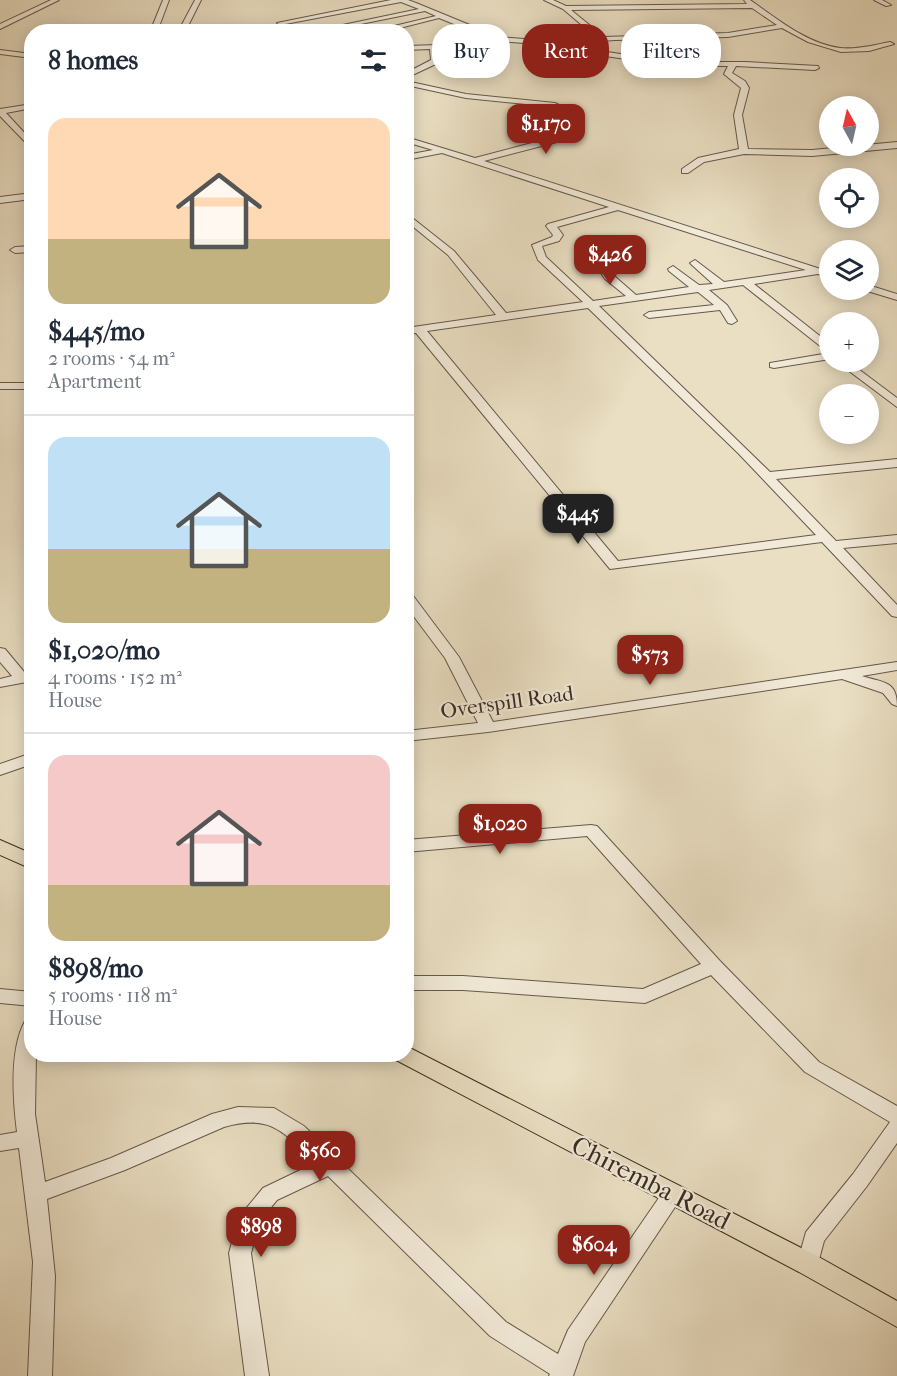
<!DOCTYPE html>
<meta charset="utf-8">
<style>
:root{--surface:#fff;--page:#f6f6f7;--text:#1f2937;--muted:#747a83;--line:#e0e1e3;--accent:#8f2418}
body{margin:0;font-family:"IM FELL French Canon",serif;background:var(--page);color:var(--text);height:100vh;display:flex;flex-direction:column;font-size:22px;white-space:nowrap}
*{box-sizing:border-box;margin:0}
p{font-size:20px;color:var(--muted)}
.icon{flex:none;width:33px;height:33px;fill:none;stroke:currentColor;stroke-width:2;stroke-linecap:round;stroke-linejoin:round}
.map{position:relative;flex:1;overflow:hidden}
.details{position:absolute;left:24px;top:24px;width:390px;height:1038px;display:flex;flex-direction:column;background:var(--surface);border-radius:24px;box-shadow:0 3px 15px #0003}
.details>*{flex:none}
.guide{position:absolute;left:432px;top:24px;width:375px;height:54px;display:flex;gap:12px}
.needle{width:39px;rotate:352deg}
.tools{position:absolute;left:819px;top:96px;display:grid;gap:12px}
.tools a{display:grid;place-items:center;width:60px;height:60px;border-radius:50%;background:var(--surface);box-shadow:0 3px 15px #0003;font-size:30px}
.price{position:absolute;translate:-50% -51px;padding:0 14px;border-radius:12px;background:var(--accent);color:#fff;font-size:20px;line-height:39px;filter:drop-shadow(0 2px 3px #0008)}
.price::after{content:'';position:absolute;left:50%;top:36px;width:18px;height:14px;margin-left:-9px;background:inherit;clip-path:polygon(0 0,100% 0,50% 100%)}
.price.on{background:#222;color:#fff}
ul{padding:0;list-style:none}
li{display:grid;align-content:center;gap:12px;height:318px;padding:0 24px}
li+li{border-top:2px solid var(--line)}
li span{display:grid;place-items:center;height:186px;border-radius:18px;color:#555}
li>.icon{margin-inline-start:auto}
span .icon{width:108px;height:108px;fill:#fffc;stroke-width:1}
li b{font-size:26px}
h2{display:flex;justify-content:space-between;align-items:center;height:72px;padding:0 24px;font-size:26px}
.pill{padding:0 21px;border-radius:24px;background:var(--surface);box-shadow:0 3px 15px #0003;font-size:21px;line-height:54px}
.pill.on{background:var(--accent);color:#fff}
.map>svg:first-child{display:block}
</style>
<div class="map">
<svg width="897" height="1376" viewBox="0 0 897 1376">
<rect width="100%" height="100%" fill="#eadfc3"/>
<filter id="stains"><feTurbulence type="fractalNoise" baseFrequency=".00333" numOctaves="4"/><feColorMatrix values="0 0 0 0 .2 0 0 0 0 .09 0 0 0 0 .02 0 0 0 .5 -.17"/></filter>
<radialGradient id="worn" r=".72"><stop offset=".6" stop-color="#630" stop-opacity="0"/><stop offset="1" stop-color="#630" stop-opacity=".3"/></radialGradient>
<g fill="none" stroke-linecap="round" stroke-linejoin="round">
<defs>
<g id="minor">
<polygon points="51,0 59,0 0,29 0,24"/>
<polygon points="163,0 169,0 157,32 150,32"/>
<polygon points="195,0 201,0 187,28 227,32 178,32"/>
<path d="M 391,0 L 408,0 L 416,3 L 499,37 L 549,41 L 596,37 L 563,9 L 544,0 L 553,0 L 566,6 L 747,4 L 744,0 L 750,0 C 776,18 807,44 840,48 C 856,50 874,45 890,42 L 894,44 L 869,51 L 841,52 L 808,42 L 782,28 L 728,37 L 615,40 L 549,45 L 500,41 L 471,48 L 437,49 L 438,63 L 406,78 L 406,73 L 431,60 L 430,49 L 406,50 L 406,46 L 471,44 L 491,39 L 439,18 L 384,32 L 369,32 L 436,16 L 425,11 L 341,28 L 338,26 L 419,9 L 401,2 L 280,25 L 277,23 ZM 752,8 L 777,25 L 728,33 L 604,37 L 571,10 Z"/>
<polygon points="874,0 882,0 891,5 886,6"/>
<polygon points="279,29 282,32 256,32"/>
<polygon points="567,46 674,62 746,62 818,66 819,68 815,70 736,66 732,73 745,81 749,88 742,115 748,149 812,150 897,142 897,148 812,156 744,154 704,162 688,173 682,173 682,169 698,158 739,149 734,115 741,88 724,74 728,66 674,66 564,50"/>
<polygon points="0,50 32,54 32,58 0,54"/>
<polygon points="406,81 466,94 555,103 559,105 555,107 466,98 406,85"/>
<polygon points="32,104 32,108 6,113 32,141 32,149 0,116 0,109"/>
<path d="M 575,123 L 581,123 L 583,130 L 576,137 L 484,161 L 830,272 L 830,278 L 818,274 L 754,284 L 830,344 L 830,359 L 774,368 L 770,367 L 770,363 L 829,353 L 743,285 L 709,290 L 727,305 L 737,321 L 732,324 L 728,323 L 720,310 L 649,318 L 644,315 L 649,312 L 714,305 L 698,292 L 599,306 L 770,472 L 897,459 L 897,467 L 776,479 L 836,541 L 897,535 L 897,543 L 843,548 L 897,605 L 897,617 L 892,616 L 822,542 L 610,569 L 416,333 L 406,334 L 406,328 L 496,315 L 448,255 L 406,221 L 406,213 L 454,251 L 506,313 L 583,302 L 538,260 L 532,245 L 552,237 L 553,235 L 546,226 L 548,224 L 609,207 L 442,153 L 406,160 L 406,155 L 433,150 L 406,142 L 406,137 L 475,158 L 570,133 L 575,129 ZM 618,210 L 806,270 L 724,282 L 695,260 L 690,263 L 692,265 L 713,284 L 699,285 L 673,266 L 668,269 L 669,271 L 689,287 L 636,295 L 604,267 L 599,270 L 605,279 L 626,296 L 593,301 L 546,257 L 542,246 L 559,241 L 563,235 L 557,227 ZM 588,308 L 738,453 L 816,535 L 618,561 L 427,331 Z"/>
<polygon points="32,193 32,199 0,203 0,197"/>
<polygon points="32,246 32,252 15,253 10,250 15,247"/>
<polygon points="868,285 897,294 897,300 864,290 868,290"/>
<polygon points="837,362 849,362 897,398 897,407"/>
<rect x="0" y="383" width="32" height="6"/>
<path d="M 406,592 L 411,593 L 459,657 L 493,722 L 897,662 L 897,670 L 862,676 C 883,683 897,680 897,706 L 892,704 L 883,693 L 842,679 L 488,732 L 406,741 L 406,731 L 478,723 L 445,658 L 406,606 Z"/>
<polygon points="0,648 5,649 25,673 32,672 32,681 0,687 0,679 12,676 0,662"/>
<polygon points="32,753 32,764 0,775 0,764"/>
<polygon points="591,825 597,826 720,961 819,1062 897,1106 897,1143 867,1186 824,1241 816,1271 808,1273 800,1271 797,1264 806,1232 853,1174 890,1122 805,1072 711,975 645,1003 463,990 406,990 406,976 463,976 643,989 701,964 587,836 406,852 406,840"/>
<polygon points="0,989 32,992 32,1006 0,1003"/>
<path d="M 32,1019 L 32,1054 L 36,1054 L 35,1114 L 45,1182 L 111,1158 L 212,1114 L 238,1107 L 274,1108 L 304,1126 L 506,1322 L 558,1354 L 568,1330 L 665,1189 L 672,1186 L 679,1189 L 683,1195 L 585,1342 L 573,1376 L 549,1376 L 550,1374 L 490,1336 L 328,1176 L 277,1200 L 260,1221 L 251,1253 L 269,1376 L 245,1376 L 229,1253 L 239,1217 L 263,1188 L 315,1163 C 283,1131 271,1114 224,1127 L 125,1170 L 47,1199 L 55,1276 L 52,1376 L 28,1376 L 33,1262 L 19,1148 L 0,1151 L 0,1135 L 17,1132 C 13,1100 9,1050 25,1021 Z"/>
</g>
<g id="major">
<polygon points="0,840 32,854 32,869 0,855"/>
<polygon points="406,1046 817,1256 897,1301 897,1327 799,1272 396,1060 393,1054 406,1054"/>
</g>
</defs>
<!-- minor casing -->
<use href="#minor" stroke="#66594a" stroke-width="2"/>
<!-- major casing -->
<use href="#major" stroke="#3a2c22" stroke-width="2"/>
<!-- minor -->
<use href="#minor" fill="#f1ead8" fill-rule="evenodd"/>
<!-- major -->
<use href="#major" fill="#eadfc3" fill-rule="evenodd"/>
</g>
<g text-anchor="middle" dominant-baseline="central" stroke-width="4.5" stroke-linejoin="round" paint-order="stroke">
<!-- street labels -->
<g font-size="21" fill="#3a2c22" stroke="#f1ead8">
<text transform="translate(507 702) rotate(-8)">Overspill Road</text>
</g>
<!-- near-street labels -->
<g font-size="26" fill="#3a2c22" stroke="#f1ead8">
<text transform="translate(651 1183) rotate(27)">Chiremba Road</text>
</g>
</g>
<rect width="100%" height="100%" filter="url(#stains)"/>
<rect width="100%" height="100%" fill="url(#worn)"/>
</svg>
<div class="tools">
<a><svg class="needle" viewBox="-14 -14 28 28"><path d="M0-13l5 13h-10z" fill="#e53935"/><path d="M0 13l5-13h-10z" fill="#747a83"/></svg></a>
<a><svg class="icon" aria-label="locate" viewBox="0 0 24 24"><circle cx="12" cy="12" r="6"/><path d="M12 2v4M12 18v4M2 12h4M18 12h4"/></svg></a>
<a><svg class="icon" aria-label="layers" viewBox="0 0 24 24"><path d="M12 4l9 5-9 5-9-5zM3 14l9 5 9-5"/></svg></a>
<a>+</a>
<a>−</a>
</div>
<b class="price" style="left:546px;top:155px">$1,170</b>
<b class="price" style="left:610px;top:286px">$426</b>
<b class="price on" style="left:578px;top:545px">$445</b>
<b class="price" style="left:650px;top:686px">$573</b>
<b class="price" style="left:500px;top:855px">$1,020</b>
<b class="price" style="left:320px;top:1182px">$560</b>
<b class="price" style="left:261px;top:1258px">$898</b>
<b class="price" style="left:594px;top:1276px">$604</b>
<div class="guide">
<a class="pill">Buy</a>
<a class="pill on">Rent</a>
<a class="pill">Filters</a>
</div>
<section class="details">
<h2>8 homes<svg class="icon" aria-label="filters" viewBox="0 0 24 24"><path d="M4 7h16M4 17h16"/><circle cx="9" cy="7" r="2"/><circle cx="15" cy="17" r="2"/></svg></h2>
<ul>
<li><span style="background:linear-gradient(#ffd9b3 65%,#c2b280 0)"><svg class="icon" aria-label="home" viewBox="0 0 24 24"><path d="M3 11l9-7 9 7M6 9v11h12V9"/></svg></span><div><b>$445/mo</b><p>2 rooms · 54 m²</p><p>Apartment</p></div></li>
<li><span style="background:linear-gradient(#bfe0f5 60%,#c2b280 0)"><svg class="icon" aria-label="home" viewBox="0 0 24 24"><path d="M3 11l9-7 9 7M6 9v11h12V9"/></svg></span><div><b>$1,020/mo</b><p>4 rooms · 152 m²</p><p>House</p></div></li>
<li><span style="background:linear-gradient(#f6c9c9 70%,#c2b280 0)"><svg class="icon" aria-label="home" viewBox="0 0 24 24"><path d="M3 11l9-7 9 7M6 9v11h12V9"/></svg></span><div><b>$898/mo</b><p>5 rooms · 118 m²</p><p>House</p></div></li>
</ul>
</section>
</div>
